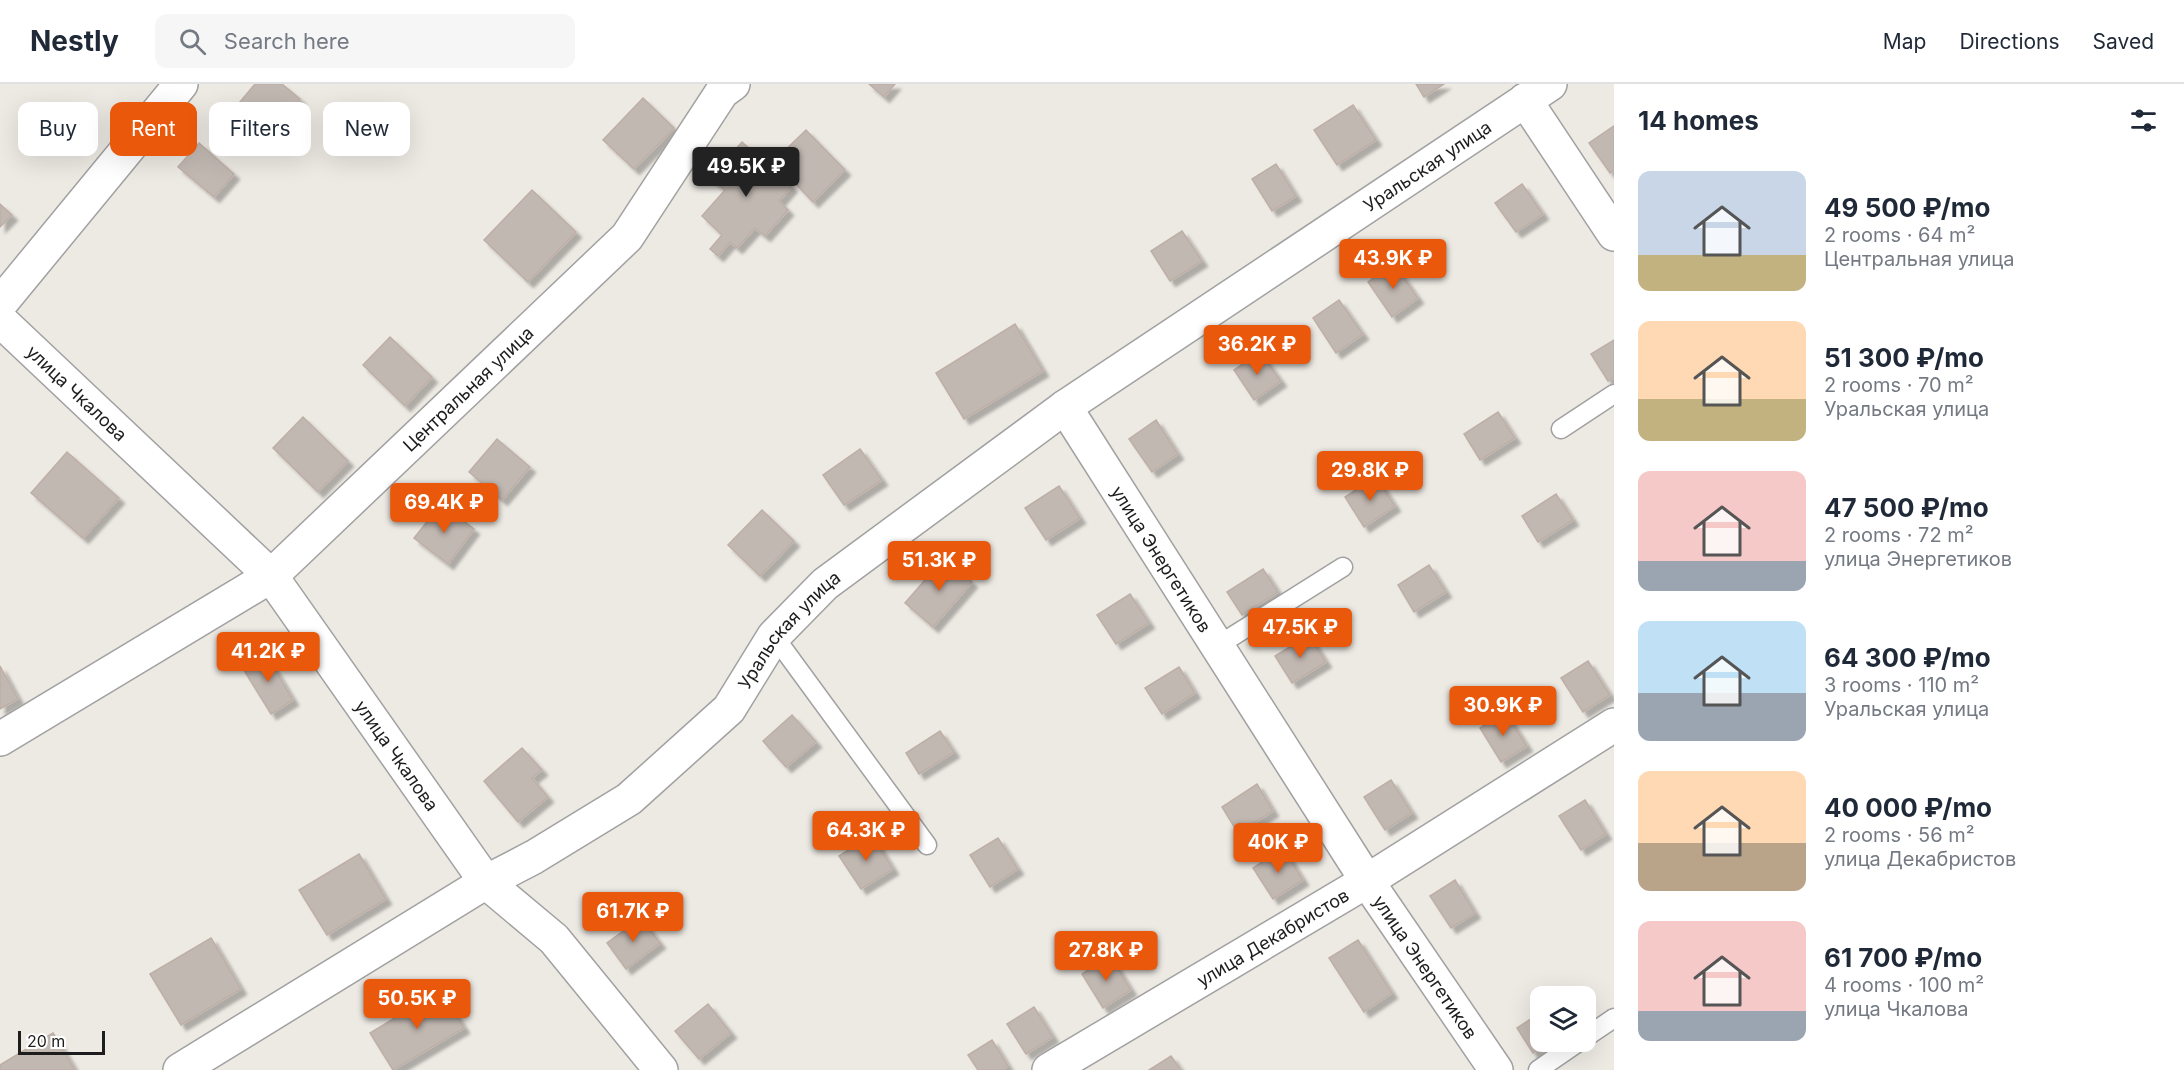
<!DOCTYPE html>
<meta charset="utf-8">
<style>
:root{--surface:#fff;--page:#f6f6f7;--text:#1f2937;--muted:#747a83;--line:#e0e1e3;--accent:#ea580c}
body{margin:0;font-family:Inter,sans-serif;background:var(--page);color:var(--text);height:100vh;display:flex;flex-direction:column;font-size:22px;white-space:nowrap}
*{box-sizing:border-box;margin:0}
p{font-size:20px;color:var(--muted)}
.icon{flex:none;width:33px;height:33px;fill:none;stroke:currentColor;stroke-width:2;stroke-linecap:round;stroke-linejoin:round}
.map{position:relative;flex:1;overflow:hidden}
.panel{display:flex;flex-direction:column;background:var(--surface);width:570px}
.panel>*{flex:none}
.top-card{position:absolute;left:18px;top:18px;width:570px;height:54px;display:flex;gap:12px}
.controls{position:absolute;left:1530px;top:902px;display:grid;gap:12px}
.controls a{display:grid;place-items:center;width:66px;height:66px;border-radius:12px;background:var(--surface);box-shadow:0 6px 24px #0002;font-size:30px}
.scale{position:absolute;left:18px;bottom:15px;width:87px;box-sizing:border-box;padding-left:6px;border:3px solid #1d1d1d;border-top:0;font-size:16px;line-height:21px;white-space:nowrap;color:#1d1d1d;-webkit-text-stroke:4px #fff;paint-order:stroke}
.price{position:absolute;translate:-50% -51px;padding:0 14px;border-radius:6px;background:var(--accent);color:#fff;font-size:20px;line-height:39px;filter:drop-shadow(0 2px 3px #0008)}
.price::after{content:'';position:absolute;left:50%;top:36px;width:18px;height:14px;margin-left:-9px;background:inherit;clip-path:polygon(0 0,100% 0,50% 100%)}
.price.current{background:#222;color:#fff}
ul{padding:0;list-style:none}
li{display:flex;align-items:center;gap:18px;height:150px;padding:0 24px}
li span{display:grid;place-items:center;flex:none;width:168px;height:120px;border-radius:12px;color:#555}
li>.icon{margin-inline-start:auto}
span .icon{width:72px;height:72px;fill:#fffc;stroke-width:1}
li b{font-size:26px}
h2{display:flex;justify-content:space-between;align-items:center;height:72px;padding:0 24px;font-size:26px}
.chip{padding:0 21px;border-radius:12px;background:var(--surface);box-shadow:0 6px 24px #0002;font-size:21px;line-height:54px}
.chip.current{background:var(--accent);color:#fff}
header{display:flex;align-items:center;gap:36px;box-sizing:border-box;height:84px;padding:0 30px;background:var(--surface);border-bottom:2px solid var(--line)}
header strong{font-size:28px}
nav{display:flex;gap:33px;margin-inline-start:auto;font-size:21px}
.search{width:420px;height:54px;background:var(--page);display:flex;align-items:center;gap:15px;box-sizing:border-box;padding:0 21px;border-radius:12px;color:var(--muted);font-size:22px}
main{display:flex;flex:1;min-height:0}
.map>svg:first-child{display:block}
</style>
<header>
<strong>Nestly</strong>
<div class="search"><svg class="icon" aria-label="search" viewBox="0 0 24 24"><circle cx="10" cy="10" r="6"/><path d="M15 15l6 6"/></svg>Search here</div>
<nav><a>Map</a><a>Directions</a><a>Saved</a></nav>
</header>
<main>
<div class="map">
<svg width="1614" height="986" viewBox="0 0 1614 986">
<defs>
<filter id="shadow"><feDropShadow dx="5.5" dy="5.5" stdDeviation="1.5" flood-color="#0004"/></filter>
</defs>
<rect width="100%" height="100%" fill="#ede9e3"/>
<!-- building -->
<g fill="#c2b8b2" stroke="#beafa6" stroke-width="1.5" filter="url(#shadow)">
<polygon points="255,0 282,0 300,15 264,58 230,30"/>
<polygon points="869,0 895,0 884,13"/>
<polygon points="1416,0 1444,0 1424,13"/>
<polygon points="643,14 674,44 634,85 603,56"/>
<polygon points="1353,21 1376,56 1337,81 1314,46"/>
<polygon points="1614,42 1614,86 1610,89 1589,59"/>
<polygon points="806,46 845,86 813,118 774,77"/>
<polygon points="742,58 792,102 779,117 788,126 765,152 755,144 737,164 730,158 718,172 710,165 722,151 702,132 725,106 710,94"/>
<polygon points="199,59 234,90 214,113 178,83"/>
<polygon points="1276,80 1296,112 1272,127 1252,95"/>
<polygon points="1522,100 1543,130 1516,148 1495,119"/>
<polygon points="532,106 576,148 528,198 484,156"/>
<polygon points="0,120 12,131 0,143"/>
<polygon points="1182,147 1202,177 1170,197 1151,167"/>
<polygon points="1394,180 1418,214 1392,233 1368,198"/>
<polygon points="1339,216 1363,250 1336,269 1313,234"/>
<polygon points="1015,240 1043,287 964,335 936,289"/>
<polygon points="390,253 432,293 405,322 363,281"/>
<polygon points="1614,256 1614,293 1608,297 1591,270"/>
<polygon points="1260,268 1281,297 1254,316 1234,286"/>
<polygon points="1498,328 1515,354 1480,376 1464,350"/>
<polygon points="303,333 348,377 318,408 273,364"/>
<polygon points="1156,336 1178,370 1152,388 1129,355"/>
<polygon points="497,355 530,383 502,416 469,388"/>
<polygon points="860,365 882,396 844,421 823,391"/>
<polygon points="67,368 119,414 83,454 31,409"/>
<polygon points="1376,393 1395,422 1364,443 1345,413"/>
<polygon points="1059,402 1080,434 1046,456 1025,424"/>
<polygon points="1556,410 1573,436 1538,458 1522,432"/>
<polygon points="441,420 474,445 448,480 414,454"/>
<polygon points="762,426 794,457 760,492 728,461"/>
<polygon points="944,474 972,498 933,543 905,519"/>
<polygon points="1429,481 1446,508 1414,528 1398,501"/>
<polygon points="1263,485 1278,508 1242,531 1227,508"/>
<polygon points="1130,510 1149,539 1116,560 1097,531"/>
<polygon points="1309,551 1326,578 1292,599 1275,572"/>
<polygon points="265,569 293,616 271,630 242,583"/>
<polygon points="1588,577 1610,611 1583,628 1561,594"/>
<polygon points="0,582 18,615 0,625"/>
<polygon points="1179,583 1195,609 1162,630 1145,604"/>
<polygon points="1505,628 1527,662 1501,678 1480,644"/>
<polygon points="792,631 816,658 786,683 763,657"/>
<polygon points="940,647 954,668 919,690 906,669"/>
<polygon points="522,664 542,686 532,694 548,713 518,738 484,697"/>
<polygon points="1391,696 1412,729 1385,746 1364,713"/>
<polygon points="1257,700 1273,727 1238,749 1222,723"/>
<polygon points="1585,716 1606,750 1581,766 1559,732"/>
<polygon points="872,751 893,785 861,805 839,772"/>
<polygon points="998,754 1018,785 990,803 970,771"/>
<polygon points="1283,764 1303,796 1273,815 1253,784"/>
<polygon points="359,770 386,815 327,851 299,806"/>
<polygon points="1455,796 1475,829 1451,844 1430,812"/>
<polygon points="641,834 660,859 626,885 607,859"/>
<polygon points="211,854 241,905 181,941 150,890"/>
<polygon points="1358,856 1392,909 1364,928 1329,874"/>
<polygon points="1110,872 1131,906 1103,924 1082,890"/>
<polygon points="441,906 464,944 393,986 370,949"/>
<polygon points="708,920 731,949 699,975 675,947"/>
<polygon points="1034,923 1053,953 1026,970 1007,940"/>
<polygon points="1540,929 1540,957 1551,957 1533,969 1517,944"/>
<polygon points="53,949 75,986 0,986 0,981"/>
<polygon points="992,956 1008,982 1002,986 978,986 968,971"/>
<polygon points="1171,972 1181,986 1149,986"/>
</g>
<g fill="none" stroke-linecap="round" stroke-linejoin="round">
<defs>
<g id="lane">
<polyline points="1561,345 1614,310"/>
<polyline points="774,552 927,761"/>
<polyline points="1217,562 1343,483"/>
<polyline points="1586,953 1614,934"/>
<polyline points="1538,986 1580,957"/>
</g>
<g id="street">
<polyline points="1525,16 1614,150"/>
<polyline points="0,220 181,0"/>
<path id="s1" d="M 0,236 L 271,492 L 486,798 L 554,855 L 661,986"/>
<path id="s2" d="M 1065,323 L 1367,797 L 1496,986"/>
<path id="s3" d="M 0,655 L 271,492 L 627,153 L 722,8 L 733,0"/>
<path id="s4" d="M 180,986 L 486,798 L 534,773 L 629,715 L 729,625 L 774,552 L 825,500 L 1065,323 L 1550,0"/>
<path id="s5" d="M 1049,986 L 1367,797 L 1614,641"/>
</g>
</defs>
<!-- lane casing -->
<use href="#lane" stroke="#a1a1a1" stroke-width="21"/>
<!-- street casing -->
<use href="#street" stroke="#a1a1a1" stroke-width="36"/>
<!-- lane -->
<use href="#lane" stroke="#fff" stroke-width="18"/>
<!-- street -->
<use href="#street" stroke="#fff" stroke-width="33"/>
</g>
<g text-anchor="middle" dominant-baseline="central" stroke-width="4.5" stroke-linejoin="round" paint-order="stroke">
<!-- street labels -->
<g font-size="18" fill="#1d1d1d" stroke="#fff">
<text stroke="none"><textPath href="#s4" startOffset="1551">Уральская улица</textPath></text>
<text stroke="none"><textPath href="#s3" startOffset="588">Центральная улица</textPath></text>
<text stroke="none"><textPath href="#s1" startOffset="106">улица Чкалова</textPath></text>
<text stroke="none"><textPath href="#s2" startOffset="180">улица Энергетиков</textPath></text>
<text stroke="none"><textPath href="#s4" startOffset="759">Уральская улица</textPath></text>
<text stroke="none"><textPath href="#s1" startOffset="592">улица Чкалова</textPath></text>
<text stroke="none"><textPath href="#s5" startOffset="260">улица Декабристов</textPath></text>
<text stroke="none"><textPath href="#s2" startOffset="666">улица Энергетиков</textPath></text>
</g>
</g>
</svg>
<div class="controls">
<a><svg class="icon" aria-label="layers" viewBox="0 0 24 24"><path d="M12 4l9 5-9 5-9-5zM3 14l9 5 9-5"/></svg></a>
</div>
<div class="scale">20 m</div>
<b class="price current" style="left:746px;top:114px">49.5K ₽</b>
<b class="price" style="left:1393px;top:206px">43.9K ₽</b>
<b class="price" style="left:1257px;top:292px">36.2K ₽</b>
<b class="price" style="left:1370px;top:418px">29.8K ₽</b>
<b class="price" style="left:444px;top:450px">69.4K ₽</b>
<b class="price" style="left:939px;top:508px">51.3K ₽</b>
<b class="price" style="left:1300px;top:575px">47.5K ₽</b>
<b class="price" style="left:268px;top:599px">41.2K ₽</b>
<b class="price" style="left:1503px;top:653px">30.9K ₽</b>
<b class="price" style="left:866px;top:778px">64.3K ₽</b>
<b class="price" style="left:1278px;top:790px">40K ₽</b>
<b class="price" style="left:633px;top:859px">61.7K ₽</b>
<b class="price" style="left:1106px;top:898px">27.8K ₽</b>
<b class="price" style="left:417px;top:946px">50.5K ₽</b>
<div class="top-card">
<a class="chip">Buy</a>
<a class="chip current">Rent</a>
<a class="chip">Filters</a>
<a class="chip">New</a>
</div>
</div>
<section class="panel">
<h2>14 homes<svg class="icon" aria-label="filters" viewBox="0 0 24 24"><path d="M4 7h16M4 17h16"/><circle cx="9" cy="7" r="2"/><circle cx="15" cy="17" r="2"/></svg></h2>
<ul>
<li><span style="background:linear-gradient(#c9d6e8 70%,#c2b280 0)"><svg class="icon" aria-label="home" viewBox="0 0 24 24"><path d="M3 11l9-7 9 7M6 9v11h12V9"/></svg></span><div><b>49 500 ₽/mo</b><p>2 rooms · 64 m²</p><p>Центральная улица</p></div></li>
<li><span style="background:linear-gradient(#ffd9b3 65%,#c2b280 0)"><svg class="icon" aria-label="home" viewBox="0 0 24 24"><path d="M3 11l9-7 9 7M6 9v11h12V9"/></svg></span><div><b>51 300 ₽/mo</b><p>2 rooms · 70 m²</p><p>Уральская улица</p></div></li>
<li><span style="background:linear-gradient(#f6c9c9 75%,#9aa5b1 0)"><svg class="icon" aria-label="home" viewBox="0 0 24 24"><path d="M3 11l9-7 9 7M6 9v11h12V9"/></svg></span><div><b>47 500 ₽/mo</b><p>2 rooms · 72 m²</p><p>улица Энергетиков</p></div></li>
<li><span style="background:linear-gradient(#bfe0f5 60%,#9aa5b1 0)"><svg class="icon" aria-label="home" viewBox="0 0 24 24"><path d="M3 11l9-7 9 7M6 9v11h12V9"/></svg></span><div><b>64 300 ₽/mo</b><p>3 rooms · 110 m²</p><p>Уральская улица</p></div></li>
<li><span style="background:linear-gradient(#ffd9b3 60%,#b9a48a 0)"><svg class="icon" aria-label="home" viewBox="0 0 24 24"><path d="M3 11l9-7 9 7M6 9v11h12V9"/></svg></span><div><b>40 000 ₽/mo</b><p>2 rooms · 56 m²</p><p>улица Декабристов</p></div></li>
<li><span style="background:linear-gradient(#f6c9c9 75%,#9aa5b1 0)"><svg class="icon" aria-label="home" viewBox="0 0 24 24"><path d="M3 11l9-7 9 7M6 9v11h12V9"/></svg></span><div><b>61 700 ₽/mo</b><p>4 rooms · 100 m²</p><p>улица Чкалова</p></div></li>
</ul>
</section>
</main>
